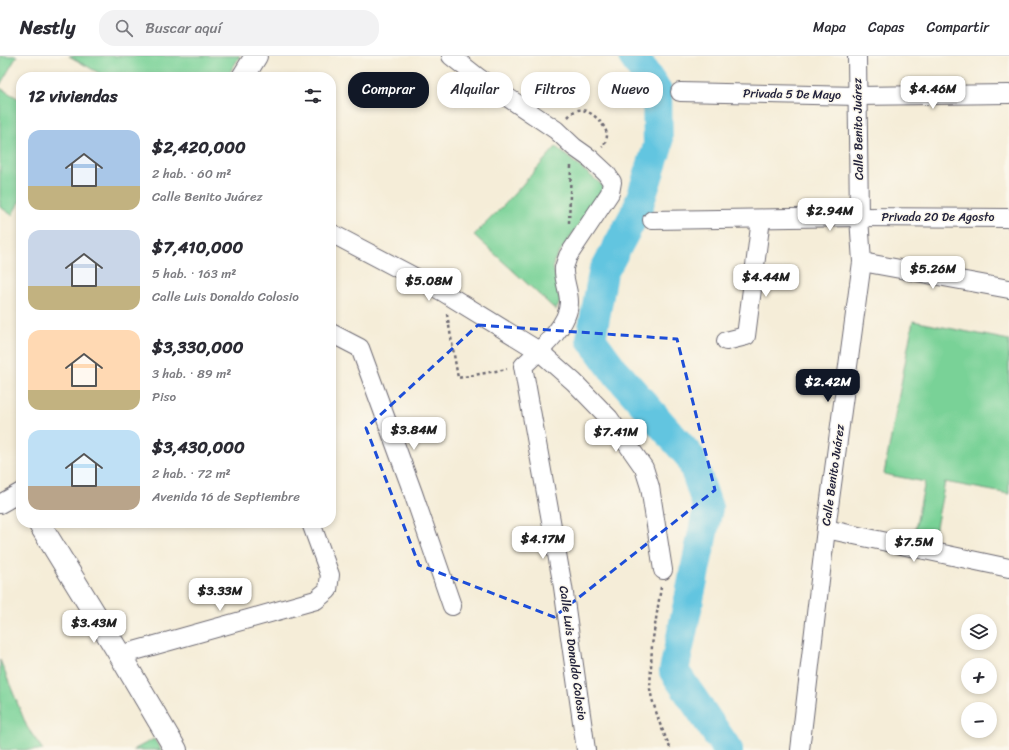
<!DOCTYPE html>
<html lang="es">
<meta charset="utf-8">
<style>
:root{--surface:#fff;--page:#f2f2f3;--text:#2b2b33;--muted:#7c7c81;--line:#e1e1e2;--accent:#111827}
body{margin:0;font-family:Sriracha,sans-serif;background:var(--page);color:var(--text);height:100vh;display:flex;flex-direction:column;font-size:15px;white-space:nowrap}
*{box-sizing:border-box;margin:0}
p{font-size:13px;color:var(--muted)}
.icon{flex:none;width:22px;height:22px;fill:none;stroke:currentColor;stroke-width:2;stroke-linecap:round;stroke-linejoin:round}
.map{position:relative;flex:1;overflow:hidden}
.sheet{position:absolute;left:16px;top:16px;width:320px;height:456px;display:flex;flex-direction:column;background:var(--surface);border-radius:16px;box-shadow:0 2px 6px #0003}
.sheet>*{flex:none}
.guide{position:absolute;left:348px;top:16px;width:380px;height:36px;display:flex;gap:8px}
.fabs{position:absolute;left:961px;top:558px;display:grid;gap:8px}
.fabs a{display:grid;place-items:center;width:36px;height:36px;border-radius:50%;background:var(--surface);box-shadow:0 2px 6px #0003;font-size:20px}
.price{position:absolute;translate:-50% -34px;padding:0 9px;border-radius:8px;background:#fff;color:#222;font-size:13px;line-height:26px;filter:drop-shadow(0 1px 2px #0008)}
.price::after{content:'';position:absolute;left:50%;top:24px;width:12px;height:9px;margin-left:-6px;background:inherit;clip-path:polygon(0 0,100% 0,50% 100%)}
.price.selected{background:var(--accent);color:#fff}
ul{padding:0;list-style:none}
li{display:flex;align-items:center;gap:12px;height:100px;padding:0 12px}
li span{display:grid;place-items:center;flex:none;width:112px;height:80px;border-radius:12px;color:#555}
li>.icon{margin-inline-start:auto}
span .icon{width:48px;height:48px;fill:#fffc;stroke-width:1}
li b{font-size:17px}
h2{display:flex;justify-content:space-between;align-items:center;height:48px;padding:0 12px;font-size:17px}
.chip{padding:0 14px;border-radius:16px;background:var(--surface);box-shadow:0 2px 6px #0003;font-size:14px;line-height:36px}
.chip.selected{background:var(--accent);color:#fff}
header{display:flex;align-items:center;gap:24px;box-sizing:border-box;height:56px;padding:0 20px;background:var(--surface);border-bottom:1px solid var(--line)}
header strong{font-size:19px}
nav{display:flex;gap:22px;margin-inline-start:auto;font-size:14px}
.search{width:280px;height:36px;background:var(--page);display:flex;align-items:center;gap:10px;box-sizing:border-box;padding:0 14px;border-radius:16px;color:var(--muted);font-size:15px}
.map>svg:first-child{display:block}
</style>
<header>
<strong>Nestly</strong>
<div class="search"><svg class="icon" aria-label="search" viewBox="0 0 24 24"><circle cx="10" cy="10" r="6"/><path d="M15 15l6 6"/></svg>Buscar aquí</div>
<nav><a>Mapa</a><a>Capas</a><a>Compartir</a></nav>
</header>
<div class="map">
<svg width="1009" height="694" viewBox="0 0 1009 694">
<rect width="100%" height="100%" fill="#fbf7ec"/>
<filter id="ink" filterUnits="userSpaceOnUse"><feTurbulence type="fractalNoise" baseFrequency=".025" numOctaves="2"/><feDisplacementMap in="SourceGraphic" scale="8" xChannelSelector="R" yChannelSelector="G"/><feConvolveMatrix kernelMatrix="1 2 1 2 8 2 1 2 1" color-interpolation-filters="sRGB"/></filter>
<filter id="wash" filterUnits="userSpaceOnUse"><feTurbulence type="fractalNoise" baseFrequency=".012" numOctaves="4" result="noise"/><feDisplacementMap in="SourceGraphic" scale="16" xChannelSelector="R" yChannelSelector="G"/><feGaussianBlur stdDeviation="0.9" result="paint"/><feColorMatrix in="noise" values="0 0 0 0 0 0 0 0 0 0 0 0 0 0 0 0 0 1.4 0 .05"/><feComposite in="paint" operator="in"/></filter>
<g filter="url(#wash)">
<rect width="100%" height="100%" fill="#f5edd8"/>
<!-- green -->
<g fill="#79d297" stroke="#4e7a69">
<polygon points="0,0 17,0 0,29"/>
<polygon points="69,0 240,0 227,21 106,21"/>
<polygon points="0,32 21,44 21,143 12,159 0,151"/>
<polygon points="556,91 575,107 601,128 604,132 554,205 553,210 560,246 556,254 474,179 506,147"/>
<polygon points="913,265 1009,284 1009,438 945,426 935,476 915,473 925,426 884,418"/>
<polygon points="0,604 27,671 43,694 0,694"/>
<polygon points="154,683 161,694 133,694"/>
</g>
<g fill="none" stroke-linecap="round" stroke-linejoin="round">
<!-- river -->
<polyline stroke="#62c5e0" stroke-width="30" points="633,0 657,35 658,90 637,154 603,217 591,283 613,313 691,402 708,452 674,615 728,694"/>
</g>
</g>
<g filter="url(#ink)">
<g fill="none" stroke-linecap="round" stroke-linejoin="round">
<defs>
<g id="minor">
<path d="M 451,0 L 479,22 L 556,74 L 574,91 L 591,103 L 606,117 L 612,126 L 610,137 L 568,200 C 567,203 565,208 564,212 C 563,223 569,234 569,246 C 569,270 540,294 523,310 L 563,531 L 586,694"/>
<polyline points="680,36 857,40 1009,38"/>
<polyline points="652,164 859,161 1009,162"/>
<polyline points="331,177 443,236 539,295 574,326 609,362 644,412 650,431 663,514"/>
<polyline points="862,206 1009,233"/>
<polyline points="331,277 360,292 413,437 452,550"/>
<polyline points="726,285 746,280 761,163"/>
<polyline points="0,448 21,436"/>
<polyline points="826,473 1009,512"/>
<polyline points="120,599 316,544 328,534 330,519 311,467"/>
<polyline points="800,694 826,473 862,206 859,161 857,0"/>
</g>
<g id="major">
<polyline points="243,21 256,0"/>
<polyline points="39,467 120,599 176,694"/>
</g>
</defs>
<!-- minor casing -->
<use href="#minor" stroke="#6c6972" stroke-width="20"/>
<!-- major casing -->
<use href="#major" stroke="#6c6972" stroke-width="24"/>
<!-- path -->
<g stroke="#6c6972" stroke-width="2.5" stroke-dasharray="3 3" stroke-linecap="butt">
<path d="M 568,61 C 571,58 573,55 578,54 C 589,52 606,68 607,79 C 607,83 605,88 602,91"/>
<polyline points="569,167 571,110"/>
<polyline points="447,258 458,322 507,313"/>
<polyline points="661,531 652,589 650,633 652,643 660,668 671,694"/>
</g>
<!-- minor -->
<use href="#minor" stroke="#fff" stroke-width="18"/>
<!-- major -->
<use href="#major" stroke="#fff" stroke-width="22"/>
</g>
</g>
<!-- marked area -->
<path fill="none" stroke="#1d4ed8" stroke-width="3" stroke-dasharray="8 5" stroke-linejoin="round" d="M 478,269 L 677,283 L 715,434 L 554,561 L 419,509 L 366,372 Z"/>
<g text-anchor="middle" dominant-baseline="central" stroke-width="3" stroke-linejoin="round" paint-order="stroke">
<!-- street labels -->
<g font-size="12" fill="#22223b" stroke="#fbf7ec">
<text transform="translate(792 38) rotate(1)">Privada 5 De Mayo</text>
<text transform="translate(858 73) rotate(-91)">Calle Benito Juárez</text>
<text x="938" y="161">Privada 20 De Agosto</text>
<text transform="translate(833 419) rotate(-82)">Calle Benito Juárez</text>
<text transform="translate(573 597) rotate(82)">Calle Luis Donaldo Colosio</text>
</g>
</g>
</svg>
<div class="fabs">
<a><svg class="icon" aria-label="layers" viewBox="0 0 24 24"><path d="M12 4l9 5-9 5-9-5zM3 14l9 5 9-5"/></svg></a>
<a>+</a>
<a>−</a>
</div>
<b class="price" style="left:933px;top:54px">$4.46M</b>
<b class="price" style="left:830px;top:176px">$2.94M</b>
<b class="price" style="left:933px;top:234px">$5.26M</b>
<b class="price" style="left:766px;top:242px">$4.44M</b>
<b class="price" style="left:429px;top:246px">$5.08M</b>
<b class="price selected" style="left:828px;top:347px">$2.42M</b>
<b class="price" style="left:414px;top:395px">$3.84M</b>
<b class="price" style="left:616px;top:397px">$7.41M</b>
<b class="price" style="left:543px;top:504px">$4.17M</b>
<b class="price" style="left:914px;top:507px">$7.5M</b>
<b class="price" style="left:220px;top:556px">$3.33M</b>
<b class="price" style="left:94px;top:588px">$3.43M</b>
<div class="guide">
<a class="chip selected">Comprar</a>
<a class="chip">Alquilar</a>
<a class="chip">Filtros</a>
<a class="chip">Nuevo</a>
</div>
<section class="sheet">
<h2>12 viviendas<svg class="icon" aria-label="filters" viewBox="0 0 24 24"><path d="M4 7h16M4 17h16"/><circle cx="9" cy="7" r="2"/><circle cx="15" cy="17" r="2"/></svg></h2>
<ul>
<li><span style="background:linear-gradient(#a9c7e8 70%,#c2b280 0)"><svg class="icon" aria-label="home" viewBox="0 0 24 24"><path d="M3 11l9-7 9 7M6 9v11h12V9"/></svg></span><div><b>$2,420,000</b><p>2 hab. · 60 m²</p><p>Calle Benito Juárez</p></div></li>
<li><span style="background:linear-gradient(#c9d6e8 70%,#c2b280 0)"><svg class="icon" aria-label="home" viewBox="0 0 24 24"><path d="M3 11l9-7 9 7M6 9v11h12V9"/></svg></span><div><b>$7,410,000</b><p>5 hab. · 163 m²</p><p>Calle Luis Donaldo Colosio</p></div></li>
<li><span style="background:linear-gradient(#ffd9b3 75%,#c2b280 0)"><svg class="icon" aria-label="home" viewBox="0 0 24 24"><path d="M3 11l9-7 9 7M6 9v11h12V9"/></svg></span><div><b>$3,330,000</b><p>3 hab. · 89 m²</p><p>Piso</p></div></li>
<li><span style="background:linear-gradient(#bfe0f5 70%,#b9a48a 0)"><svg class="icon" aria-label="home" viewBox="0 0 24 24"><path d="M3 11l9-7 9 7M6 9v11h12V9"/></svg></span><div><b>$3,430,000</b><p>2 hab. · 72 m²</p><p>Avenida 16 de Septiembre</p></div></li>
</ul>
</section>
</div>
